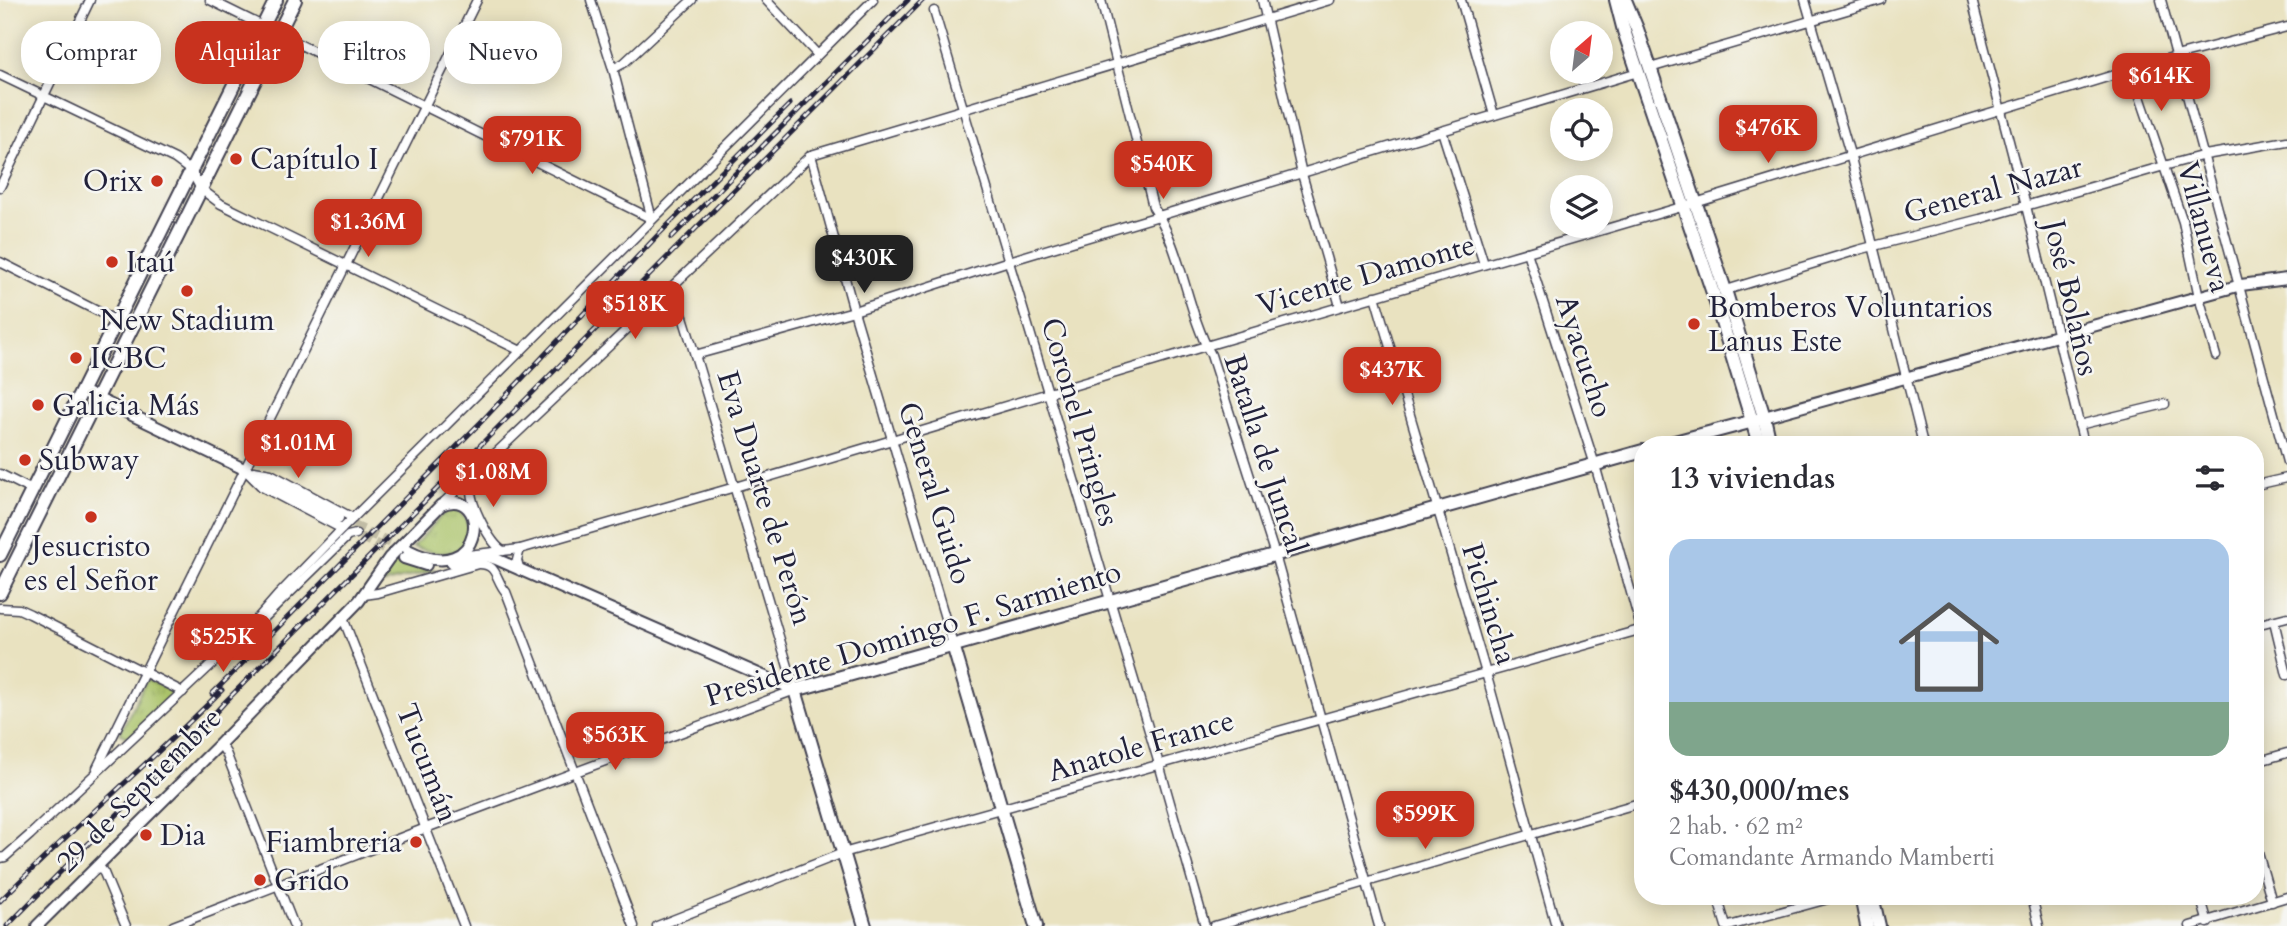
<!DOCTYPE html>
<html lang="es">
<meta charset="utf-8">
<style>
:root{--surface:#fff;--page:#f2f2f3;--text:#2b2b33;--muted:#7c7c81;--accent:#c8321e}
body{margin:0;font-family:Cardo,serif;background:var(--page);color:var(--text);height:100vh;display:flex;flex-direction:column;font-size:26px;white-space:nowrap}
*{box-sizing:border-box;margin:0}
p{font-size:23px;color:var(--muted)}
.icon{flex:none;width:38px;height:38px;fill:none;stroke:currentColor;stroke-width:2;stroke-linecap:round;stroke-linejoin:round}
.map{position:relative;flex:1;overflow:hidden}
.details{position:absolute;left:1634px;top:436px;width:630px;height:469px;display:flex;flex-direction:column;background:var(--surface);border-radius:28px;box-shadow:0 4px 18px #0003}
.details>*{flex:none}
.guide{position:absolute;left:21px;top:21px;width:665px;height:63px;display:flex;gap:14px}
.needle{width:46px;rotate:28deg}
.buttons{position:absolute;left:1550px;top:21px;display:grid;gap:14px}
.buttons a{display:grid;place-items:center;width:63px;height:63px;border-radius:50%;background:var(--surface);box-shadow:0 4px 18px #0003;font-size:35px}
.price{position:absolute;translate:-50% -60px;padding:0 16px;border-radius:14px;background:var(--accent);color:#fff;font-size:23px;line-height:46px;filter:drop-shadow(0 2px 4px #0008)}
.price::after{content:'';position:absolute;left:50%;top:42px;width:21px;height:16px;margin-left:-10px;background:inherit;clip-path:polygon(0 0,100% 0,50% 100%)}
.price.selected{background:#222;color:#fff}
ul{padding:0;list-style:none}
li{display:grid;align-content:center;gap:14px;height:371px;padding:0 35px}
li span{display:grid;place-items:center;height:217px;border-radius:21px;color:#555}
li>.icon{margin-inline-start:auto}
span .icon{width:126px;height:126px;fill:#fffc;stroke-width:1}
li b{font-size:30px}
h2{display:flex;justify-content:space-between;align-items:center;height:84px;padding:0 35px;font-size:30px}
.pill{padding:0 24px;border-radius:28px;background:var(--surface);box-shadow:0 4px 18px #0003;font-size:24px;line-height:63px}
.pill.selected{background:var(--accent);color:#fff}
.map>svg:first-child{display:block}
</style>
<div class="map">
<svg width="2287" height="926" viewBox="0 0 2287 926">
<defs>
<pattern id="park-tufts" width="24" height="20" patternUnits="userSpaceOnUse" patternTransform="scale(1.75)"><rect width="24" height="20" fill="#aac369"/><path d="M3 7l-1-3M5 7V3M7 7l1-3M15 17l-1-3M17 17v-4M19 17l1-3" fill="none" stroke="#92a75c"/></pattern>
</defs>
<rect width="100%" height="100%" fill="#f6f6f2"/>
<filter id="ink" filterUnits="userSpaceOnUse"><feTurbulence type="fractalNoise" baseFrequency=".0143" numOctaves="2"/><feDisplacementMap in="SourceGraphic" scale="14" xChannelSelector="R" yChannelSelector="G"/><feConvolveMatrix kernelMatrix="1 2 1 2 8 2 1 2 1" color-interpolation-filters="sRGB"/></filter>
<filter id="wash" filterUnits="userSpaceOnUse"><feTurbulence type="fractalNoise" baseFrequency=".00686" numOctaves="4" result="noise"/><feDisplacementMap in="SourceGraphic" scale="28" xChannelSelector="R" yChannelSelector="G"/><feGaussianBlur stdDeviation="1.57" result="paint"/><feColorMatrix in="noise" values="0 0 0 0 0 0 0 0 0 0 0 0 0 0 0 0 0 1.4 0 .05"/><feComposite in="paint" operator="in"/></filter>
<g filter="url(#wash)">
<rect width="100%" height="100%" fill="#e9e2c0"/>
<!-- park -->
<g fill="url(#park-tufts)" stroke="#667252" stroke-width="2">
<path d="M 454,510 C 475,517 472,546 452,553 C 441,556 424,549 413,547 L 442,515 L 447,511 Z"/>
<polygon points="397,558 410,565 437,570 373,586"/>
<polygon points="147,679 176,693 129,738 120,733"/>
</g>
</g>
<g filter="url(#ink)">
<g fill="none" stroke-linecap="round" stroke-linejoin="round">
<!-- tertiary-tunnel -->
<g stroke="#c1bca5" stroke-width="10" stroke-dasharray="10 5" stroke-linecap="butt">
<polyline points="340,520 405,549"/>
<polyline points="361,537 400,556"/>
</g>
<defs>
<g id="minor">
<polyline points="210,0 652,219"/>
<polyline points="591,0 613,69 652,219"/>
<polyline points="766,0 817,54"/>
<path d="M 1101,0 L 1153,207 C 1182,249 1186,309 1211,355 L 1275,555 L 1379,926"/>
<polyline points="1262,0 1302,174 1340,306"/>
<polyline points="1461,0 1494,115"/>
<polyline points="1805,0 1850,154 1923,444"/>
<polyline points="1972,0 2026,206 2084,444"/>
<polyline points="2161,0 2287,462"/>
<polyline points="934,11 1159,764 1205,926"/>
<polyline points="1650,68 1881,0"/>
<polyline points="613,69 624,63 692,0"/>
<polyline points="2131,70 2183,222 2199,297 2216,356"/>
<polyline points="0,75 175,159 191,171 201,189 221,204 521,351"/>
<polyline points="1442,131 1484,264"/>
<polyline points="811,155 854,311 953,645"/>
<polyline points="0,187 90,0"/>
<polyline points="1527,252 1595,465 1643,635"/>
<polyline points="0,262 117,321"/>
<polyline points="1723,291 1858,250 1980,219 2164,166 2205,155 2287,141"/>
<polyline points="1375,296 1486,673 1556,926"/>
<polyline points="695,355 854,311 1009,261 1638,72"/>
<polyline points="2079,425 2165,404"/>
<polyline points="254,471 271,474 353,518"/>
<polyline points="0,474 32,490"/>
<polyline points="249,474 262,487 342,529"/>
<path d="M 477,474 C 475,479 471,485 471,490 C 471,506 490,543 503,551"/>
<polyline points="2256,485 2287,478"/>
<polyline points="442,504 811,155 1330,0"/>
<polyline points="520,549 517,560 520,571"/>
<polyline points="459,556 520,549 735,487 1206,346 1695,203 2176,56 2287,27"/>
<path d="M 364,595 L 378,593 L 478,564 C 498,563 495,580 506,592 L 634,926"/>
<polyline points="0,608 19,609 30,614 183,692"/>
<polyline points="343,618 464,926"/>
<polyline points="2274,621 2287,675"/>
<polyline points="259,623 348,536 356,534"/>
<polyline points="2256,625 2287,617"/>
<polyline points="220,744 226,753 294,926"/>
<polyline points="2256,762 2287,753"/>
<polyline points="97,768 477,0"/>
<polyline points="2256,846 2272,902"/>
<polyline points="0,858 5,857 30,835 243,635 279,594 342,529 873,0"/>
<polyline points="98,865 104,873 126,926"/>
<polyline points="1717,896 1726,926"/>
<polyline points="2032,896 2039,926"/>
<polyline points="2200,896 2208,923"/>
<polyline points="173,926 426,828 795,690 695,355 678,301 669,289"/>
<polyline points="657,926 843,853 1643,629"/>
<polyline points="1214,926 1643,802"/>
<polyline points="1729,926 1839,896"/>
<polyline points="2190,926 2287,897"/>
</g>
<g id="tertiary">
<polyline points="82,391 244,469 338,518"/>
<polyline points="1764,417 2241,285 2287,279"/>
<polyline points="404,558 426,565"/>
<polyline points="452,563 487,556 496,559 795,690"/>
<path d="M 37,926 L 220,744 L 359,601 L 389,558 L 441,505 C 491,483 487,591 408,550"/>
</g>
<g id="secondary">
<polyline points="1616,0 1624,31 1713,293 1759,444"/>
<polyline points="1625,0 1637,29 1725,290 1764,417 1770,444"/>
<polyline points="1667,444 1761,419"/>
<polyline points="953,645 1036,926"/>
<polyline points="1861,896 1867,926"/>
<polyline points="1872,896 1879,926"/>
<polyline points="865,926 795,690 1643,451"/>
</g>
<g id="primary">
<polyline points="0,555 276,0"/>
<polyline points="0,593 295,0"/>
</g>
</defs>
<!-- minor casing -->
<use href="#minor" stroke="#403f4f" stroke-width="11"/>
<!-- tertiary casing -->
<use href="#tertiary" stroke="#403f4f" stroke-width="14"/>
<!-- secondary casing -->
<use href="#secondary" stroke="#403f4f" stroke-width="16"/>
<!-- primary casing -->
<use href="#primary" stroke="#403f4f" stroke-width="16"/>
<!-- minor -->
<use href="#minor" stroke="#fff" stroke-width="8"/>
<!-- tertiary -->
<use href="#tertiary" stroke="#fff" stroke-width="10"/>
<!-- secondary -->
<use href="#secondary" stroke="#fff" stroke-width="12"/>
<!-- primary -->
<use href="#primary" stroke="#fff" stroke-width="12"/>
<defs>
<g id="rail">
<polyline points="671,238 908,0"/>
<polyline points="212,694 480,423 658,235 790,104"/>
<path d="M 0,901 C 72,828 150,763 222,690"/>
<polyline points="7,926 183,748 225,702 923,0"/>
</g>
</defs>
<!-- rail casing -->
<use href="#rail" stroke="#22223b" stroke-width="5"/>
<!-- rail -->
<use href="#rail" stroke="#f6f6f2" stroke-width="2.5" stroke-dasharray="8" stroke-linecap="butt"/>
</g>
</g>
<!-- markers -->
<g fill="#c8321e" stroke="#f6f6f2" stroke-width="2.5">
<circle cx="236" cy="159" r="7"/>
<circle cx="157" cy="181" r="7"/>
<circle cx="112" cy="262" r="7"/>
<circle cx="187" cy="291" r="7"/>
<circle cx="1694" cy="324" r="7"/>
<circle cx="76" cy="358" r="7"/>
<circle cx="38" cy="405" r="7"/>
<circle cx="25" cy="460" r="7"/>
<circle cx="91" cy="517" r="7"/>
<circle cx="146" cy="835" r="7"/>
<circle cx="416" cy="842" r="7"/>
<circle cx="260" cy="880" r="7"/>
</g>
<g text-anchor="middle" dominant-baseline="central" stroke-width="5" stroke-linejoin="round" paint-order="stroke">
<!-- poi labels -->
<g font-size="30" fill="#22223b" stroke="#f6f6f2" text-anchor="start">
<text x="250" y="159">Capítulo I</text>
<text x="143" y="181" text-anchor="end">Orix</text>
<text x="126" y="262">Itaú</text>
<text x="1708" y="307">Bomberos Voluntarios<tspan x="1708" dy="34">Lanus Este</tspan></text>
<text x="187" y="320" text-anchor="middle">New Stadium</text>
<text x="90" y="358">ICBC</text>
<text x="52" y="405">Galicia Más</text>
<text x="39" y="460">Subway</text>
<text x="91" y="546" text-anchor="middle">Jesucristo<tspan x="91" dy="34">es el Señor</tspan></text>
<text x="160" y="835">Dia</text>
<text x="402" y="842" text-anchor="end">Fiambreria</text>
<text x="274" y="880">Grido</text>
</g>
<!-- street labels -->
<g font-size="30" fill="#22223b" stroke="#f6f6f2">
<text transform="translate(1993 190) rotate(-15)">General Nazar</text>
<text transform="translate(2204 227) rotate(75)">Villanueva</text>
<text transform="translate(1366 275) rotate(-16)">Vicente Damonte</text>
<text transform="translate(2071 298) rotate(77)">José Bolaños</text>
<text transform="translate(1584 356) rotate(72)">Ayacucho</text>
<text transform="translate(1080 422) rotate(74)">Coronel Pringles</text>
<text transform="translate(1265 454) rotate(72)">Batalla de Juncal</text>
<text transform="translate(935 493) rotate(73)">General Guido</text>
<text transform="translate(765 498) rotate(73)">Eva Duarte de Perón</text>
<text transform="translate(1489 604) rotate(73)">Pichincha</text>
<text transform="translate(913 634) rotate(-17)">Presidente Domingo F. Sarmiento</text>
<text transform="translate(1141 746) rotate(-16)">Anatole France</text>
<text transform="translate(427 763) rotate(69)">Tucumán</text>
<text transform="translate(139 790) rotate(-45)">29 de Septiembre</text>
</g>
</g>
</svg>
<div class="buttons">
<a><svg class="needle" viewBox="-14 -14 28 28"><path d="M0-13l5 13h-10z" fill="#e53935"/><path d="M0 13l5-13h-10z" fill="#7c7c81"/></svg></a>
<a><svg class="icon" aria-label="locate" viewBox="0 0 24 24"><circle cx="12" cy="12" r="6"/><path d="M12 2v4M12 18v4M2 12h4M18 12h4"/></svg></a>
<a><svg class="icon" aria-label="layers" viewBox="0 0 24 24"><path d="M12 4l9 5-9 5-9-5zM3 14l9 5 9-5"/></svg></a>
</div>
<b class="price" style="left:2161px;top:113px">$614K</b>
<b class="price" style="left:1768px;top:165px">$476K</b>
<b class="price" style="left:532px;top:176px">$791K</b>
<b class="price" style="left:1163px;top:201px">$540K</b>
<b class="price" style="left:368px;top:259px">$1.36M</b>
<b class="price selected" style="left:864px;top:295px">$430K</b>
<b class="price" style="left:635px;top:341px">$518K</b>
<b class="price" style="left:1392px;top:407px">$437K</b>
<b class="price" style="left:298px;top:480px">$1.01M</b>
<b class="price" style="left:493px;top:509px">$1.08M</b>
<b class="price" style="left:223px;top:674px">$525K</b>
<b class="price" style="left:615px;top:772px">$563K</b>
<b class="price" style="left:1425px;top:851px">$599K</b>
<div class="guide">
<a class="pill">Comprar</a>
<a class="pill selected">Alquilar</a>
<a class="pill">Filtros</a>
<a class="pill">Nuevo</a>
</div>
<section class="details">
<h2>13 viviendas<svg class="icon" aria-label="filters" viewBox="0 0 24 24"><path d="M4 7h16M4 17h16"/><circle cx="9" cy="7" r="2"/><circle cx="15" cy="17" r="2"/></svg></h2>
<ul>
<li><span style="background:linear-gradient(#a9c7e8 75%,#7fa58c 0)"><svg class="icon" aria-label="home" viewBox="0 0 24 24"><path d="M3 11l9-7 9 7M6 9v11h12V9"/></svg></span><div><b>$430,000/mes</b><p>2 hab. · 62 m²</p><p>Comandante Armando Mamberti</p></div></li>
</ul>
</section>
</div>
